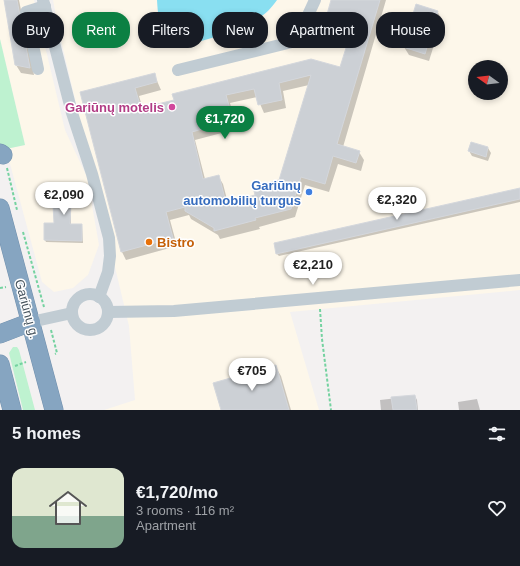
<!DOCTYPE html>
<meta charset="utf-8">
<style>
:root{--surface:#171b24;--page:#242831;--text:#f1f3f6;--muted:#9ea1a6;--accent:#0b8043}
body{margin:0;font-family:Helvetica,sans-serif;background:var(--page);color:var(--text);height:100vh;display:flex;flex-direction:column;font-size:15px;white-space:nowrap}
*{box-sizing:border-box;margin:0}
p{font-size:13px;color:var(--muted)}
.icon{flex:none;width:22px;height:22px;fill:none;stroke:currentColor;stroke-width:2;stroke-linecap:round;stroke-linejoin:round}
.map{position:relative;height:410px;overflow:hidden}
.side{display:flex;flex-direction:column;background:var(--surface);flex:1}
.side>*{flex:none}
.banner{position:absolute;left:12px;top:12px;width:496px;height:36px;display:flex;gap:8px}
.needle{width:26px;rotate:285deg}
.buttons{position:absolute;left:468px;top:60px;display:grid;gap:8px}
.buttons a{display:grid;place-items:center;width:40px;height:40px;border-radius:50%;background:var(--surface);box-shadow:0 2px 6px #0003;font-size:20px}
.price{position:absolute;translate:-50% -34px;padding:0 9px;border-radius:14px;background:#fff;color:#222;font-size:13px;line-height:26px;filter:drop-shadow(0 1px 2px #0008)}
.price::after{content:'';position:absolute;left:50%;top:24px;width:12px;height:9px;margin-left:-6px;background:inherit;clip-path:polygon(0 0,100% 0,50% 100%)}
.price.current{background:var(--accent);color:#fff}
ul{padding:0;list-style:none}
li{display:flex;align-items:center;gap:12px;height:100px;padding:0 12px}
li span{display:grid;place-items:center;flex:none;width:112px;height:80px;border-radius:12px;color:#555}
li>.icon{margin-inline-start:auto}
span .icon{width:48px;height:48px;fill:#fffc;stroke-width:1}
li b{font-size:17px}
h2{display:flex;justify-content:space-between;align-items:center;height:48px;padding:0 12px;font-size:17px}
.tag{padding:0 14px;border-radius:16px;background:var(--surface);box-shadow:0 2px 6px #0003;font-size:14px;line-height:36px}
.tag.current{background:var(--accent);color:#fff}
.map>svg:first-child{display:block}
</style>
<div class="map">
<svg width="520" height="410" viewBox="0 0 520 410">
<rect width="100%" height="100%" fill="#f3f1f1"/>
<!-- commercial -->
<g fill="#fdf7ea" fill-rule="evenodd">
<polygon points="0,0 34,0 65,130 87,177 99,245 88,275 73,288 54,292 42,282 6,149 25,145 0,39"/>
<path d="M 53,0 L 157,0 L 158,17 L 166,37 L 172,42 L 192,44 L 242,27 L 268,12 L 277,0 L 520,0 L 520,290 L 290,312 L 319,410 L 104,410 L 135,400 L 129,326 L 60,36 ZM 475,67 L 501,67 L 501,93 L 475,93 Z"/>
</g>
<!-- green -->
<g fill="#bef2d0">
<polygon points="0,39 25,145 6,149 0,144"/>
<polygon points="13,347 17,347 19,350 35,410 23,410 9,353"/>
</g>
<!-- water -->
<path fill="#89dff1" d="M 157,0 L 277,0 C 271,8 266,14 257,19 C 242,28 187,51 172,42 C 159,34 158,14 157,0 Z"/>
<!-- shadow -->
<g fill="#0003" fill-rule="evenodd">
<polygon points="4,0 19,0 34,75 21,73 16,65"/>
<path d="M 332,0 L 386,0 L 343,147 L 359,152 L 364,160 L 361,171 L 338,164 L 329,192 L 305,185 L 295,217 L 259,227 L 260,229 L 220,239 L 218,235 L 191,219 L 189,215 L 170,220 L 177,246 L 126,260 L 122,252 L 81,93 L 154,74 L 161,90 L 139,96 L 143,109 L 341,69 L 350,39 L 330,33 L 325,25 ZM 309,85 L 280,181 L 256,196 L 228,203 L 223,184 L 218,176 L 205,179 L 195,140 L 237,129 L 230,103 L 257,97 L 264,113 L 286,108 L 283,91 Z"/>
<polygon points="437,11 442,19 429,61 409,55 404,47"/>
<polygon points="488,148 491,153 488,161 472,156 469,151"/>
<polygon points="80,188 81,204 71,204 71,225 82,225 83,243 46,242 45,240"/>
<polygon points="520,189 520,202 279,256 277,254 275,244"/>
<polygon points="275,366 281,376 291,410 222,410"/>
<polygon points="415,396 417,400 418,410 381,410 380,400"/>
<polygon points="477,399 480,410 459,410 458,402"/>
</g>
<!-- building -->
<g fill="#ccd0d5" stroke="#d4d7dc" fill-rule="evenodd">
<polygon points="4,0 17,0 30,68 15,65"/>
<path d="M 331,0 L 380,0 L 337,144 L 360,151 L 356,163 L 333,156 L 325,184 L 301,177 L 291,209 L 255,218 L 256,220 L 214,231 L 214,228 L 185,211 L 185,207 L 166,212 L 173,238 L 121,252 L 80,92 L 155,73 L 157,82 L 135,88 L 141,108 L 174,100 L 172,94 L 311,59 L 340,67 L 351,32 L 324,25 ZM 311,75 L 279,180 L 253,187 L 255,195 L 226,203 L 219,175 L 203,179 L 192,132 L 233,120 L 226,95 L 254,89 L 258,105 L 282,100 L 279,83 Z"/>
<polygon points="416,4 438,11 425,54 403,47"/>
<polygon points="471,142 488,147 486,157 468,151"/>
<polygon points="52,187 80,187 80,203 71,202 70,224 82,224 82,241 44,240 44,223 54,223"/>
<polygon points="520,188 520,199 276,254 274,243"/>
<polygon points="276,365 289,410 221,410 213,383"/>
<polygon points="415,395 417,410 393,410 391,397"/>
</g>
<g fill="none" stroke-linecap="round" stroke-linejoin="round">
<defs>
<g id="highway">
<polyline points="0,153 3,155"/>
<polyline points="0,208 54,410"/>
<polyline points="0,334 31,322"/>
<polyline points="0,364 12,410"/>
</g>
</defs>
<!-- highway casing -->
<use href="#highway" stroke="#7190ad" stroke-width="19"/>
<!-- path -->
<g stroke="#74d2a0" stroke-width="2" stroke-dasharray="3 2" stroke-linecap="butt">
<polyline points="7,168 17,210"/>
<polyline points="23,232 44,307"/>
<polyline points="0,288 6,287"/>
<polyline points="320,309 322,339 331,410"/>
<polyline points="51,330 57,353 55,354"/>
<polyline points="15,366 26,362"/>
</g>
<!-- minor -->
<g stroke="#c1ccd3" stroke-width="12">
<polyline points="43,0 72,113 92,174 109,238 110,256 108,272 99,297"/>
<polyline points="38,69 26,12 45,6"/>
<polyline points="178,70 296,41 315,0"/>
<circle cx="90" cy="312" r="18"/>
<polyline points="108,312 174,311 520,280"/>
<polyline points="31,322 72,313"/>
</g>
<!-- highway -->
<use href="#highway" stroke="#86a5c1" stroke-width="18"/>
</g>
<!-- markers -->
<circle fill="#d1479c" stroke="#fff" stroke-width="1.5" cx="172" cy="107" r="4"/>
<circle fill="#3f7fe0" stroke="#fff" stroke-width="1.5" cx="309" cy="192" r="4"/>
<circle fill="#e8710a" stroke="#fff" stroke-width="1.5" cx="149" cy="242" r="4"/>
<g text-anchor="middle" dominant-baseline="central" stroke-width="3" stroke-linejoin="round" paint-order="stroke">
<!-- hotel labels -->
<g font-size="13" font-weight="bold" fill="#b23c85" stroke="#fff" text-anchor="end">
<text x="164" y="107">Gariūnų motelis</text>
</g>
<!-- shop labels -->
<g font-size="13" font-weight="bold" fill="#366cbe" stroke="#fff" text-anchor="end">
<text x="301" y="185">Gariūnų<tspan x="301" dy="15">automobilių turgus</tspan></text>
</g>
<!-- food labels -->
<g font-size="13" font-weight="bold" fill="#c56008" stroke="#fff" text-anchor="start">
<text x="157" y="242">Bistro</text>
</g>
<!-- street labels -->
<g font-size="13" fill="#47555f" stroke="#fff">
<text transform="translate(27 309) rotate(75)">Gariūnų g.</text>
</g>
</g>
</svg>
<div class="buttons">
<a><svg class="needle" viewBox="-14 -14 28 28"><path d="M0-13l5 13h-10z" fill="#e53935"/><path d="M0 13l5-13h-10z" fill="#9ea1a6"/></svg></a>
</div>
<b class="price current" style="left:225px;top:140px">€1,720</b>
<b class="price" style="left:64px;top:216px">€2,090</b>
<b class="price" style="left:397px;top:221px">€2,320</b>
<b class="price" style="left:313px;top:286px">€2,210</b>
<b class="price" style="left:252px;top:392px">€705</b>
<div class="banner">
<a class="tag">Buy</a>
<a class="tag current">Rent</a>
<a class="tag">Filters</a>
<a class="tag">New</a>
<a class="tag">Apartment</a>
<a class="tag">House</a>
</div>
</div>
<section class="side">
<h2>5 homes<svg class="icon" aria-label="filters" viewBox="0 0 24 24"><path d="M4 7h16M4 17h16"/><circle cx="9" cy="7" r="2"/><circle cx="15" cy="17" r="2"/></svg></h2>
<ul>
<li><span style="background:linear-gradient(#dfe7d0 60%,#7fa58c 0)"><svg class="icon" aria-label="home" viewBox="0 0 24 24"><path d="M3 11l9-7 9 7M6 9v11h12V9"/></svg></span><div><b>€1,720/mo</b><p>3 rooms · 116 m²</p><p>Apartment</p></div><svg class="icon" aria-label="heart" viewBox="0 0 24 24"><path d="M12 20l-8-8c-3-5 5-10 8-4 3-6 11-1 8 4z"/></svg></li>
</ul>
</section>
